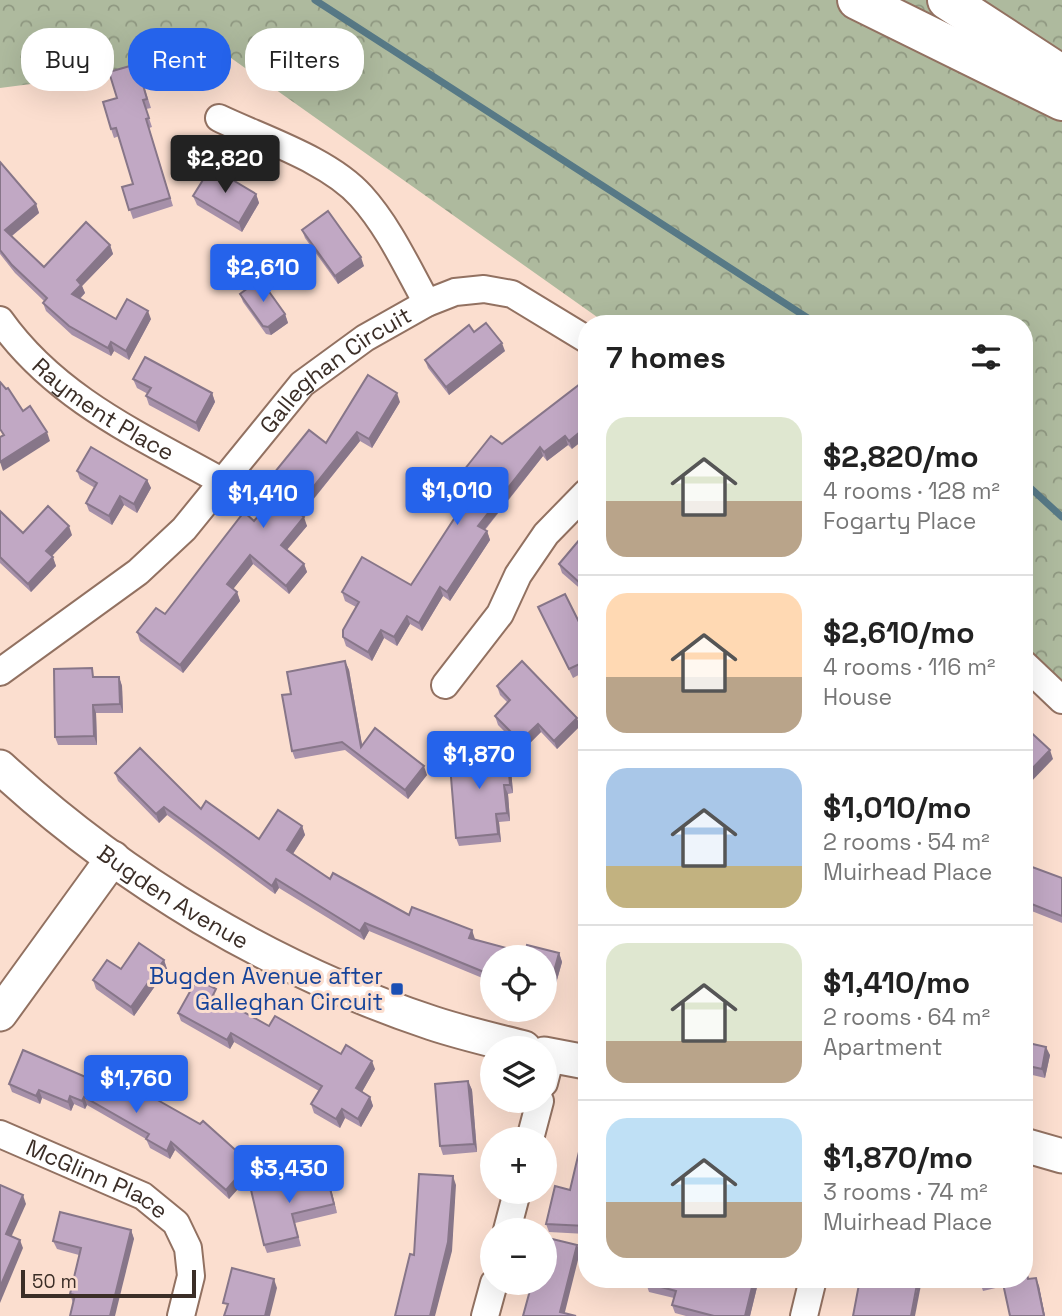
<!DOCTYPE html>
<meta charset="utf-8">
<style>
:root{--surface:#fff;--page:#f6f6f6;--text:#222;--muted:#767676;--line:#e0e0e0;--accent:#2563eb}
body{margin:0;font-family:"Space Grotesk",sans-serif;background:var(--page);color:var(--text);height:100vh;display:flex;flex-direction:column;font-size:26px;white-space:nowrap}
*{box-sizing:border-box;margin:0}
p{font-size:23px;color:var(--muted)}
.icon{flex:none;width:38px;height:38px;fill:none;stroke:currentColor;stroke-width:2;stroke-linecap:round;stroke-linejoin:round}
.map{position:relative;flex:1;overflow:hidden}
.sheet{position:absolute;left:578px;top:315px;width:455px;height:973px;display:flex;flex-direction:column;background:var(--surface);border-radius:28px;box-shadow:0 7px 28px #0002}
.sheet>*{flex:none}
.guide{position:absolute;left:21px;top:28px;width:452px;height:63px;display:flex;gap:14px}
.buttons{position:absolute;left:480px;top:945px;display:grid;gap:14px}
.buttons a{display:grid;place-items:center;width:77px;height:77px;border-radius:50%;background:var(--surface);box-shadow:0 7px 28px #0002;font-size:35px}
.scale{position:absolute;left:21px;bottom:18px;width:175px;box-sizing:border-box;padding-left:7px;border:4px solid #3b2e27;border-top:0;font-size:19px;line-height:24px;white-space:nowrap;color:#3b2e27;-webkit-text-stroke:5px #fbdecf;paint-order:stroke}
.price{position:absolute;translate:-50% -60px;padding:0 16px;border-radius:7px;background:var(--accent);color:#fff;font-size:23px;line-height:46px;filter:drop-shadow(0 2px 4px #0008)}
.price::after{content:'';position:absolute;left:50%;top:42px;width:21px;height:16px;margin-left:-10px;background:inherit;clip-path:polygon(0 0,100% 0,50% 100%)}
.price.active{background:#222;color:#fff}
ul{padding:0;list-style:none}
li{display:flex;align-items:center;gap:21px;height:175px;padding:0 28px}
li+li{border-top:2px solid var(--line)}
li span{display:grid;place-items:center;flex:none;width:196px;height:140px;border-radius:21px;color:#555}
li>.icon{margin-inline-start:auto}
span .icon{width:84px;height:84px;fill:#fffc;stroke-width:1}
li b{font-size:30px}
h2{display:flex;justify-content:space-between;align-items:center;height:84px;padding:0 28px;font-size:30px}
.chip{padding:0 24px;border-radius:28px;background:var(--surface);box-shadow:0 7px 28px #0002;font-size:24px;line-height:63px}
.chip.active{background:var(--accent);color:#fff}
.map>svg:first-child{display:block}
</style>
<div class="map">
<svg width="1062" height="1316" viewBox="0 0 1062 1316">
<defs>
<pattern id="park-crowns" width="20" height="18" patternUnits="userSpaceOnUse" patternTransform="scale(1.75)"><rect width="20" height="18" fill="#aeba9e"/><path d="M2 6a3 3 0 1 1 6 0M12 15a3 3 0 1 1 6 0" fill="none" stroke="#8f9881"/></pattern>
</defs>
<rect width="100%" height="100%" fill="#fbdecf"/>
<!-- park -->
<polygon fill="url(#park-crowns)" points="0,0 1062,0 1062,689 1024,647 1024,324 607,324 231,58 0,88"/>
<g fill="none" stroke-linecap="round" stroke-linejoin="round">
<!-- stream -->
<g stroke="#577986" stroke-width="7">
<polyline points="315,0 817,324"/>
<polyline points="1024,482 1062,517"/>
</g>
<defs>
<g id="minor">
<path d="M 219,118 C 263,139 329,160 361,196 C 389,227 407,267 427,303"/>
<path id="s1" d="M 0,320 C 56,399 141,436 223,482"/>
<polyline points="1024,664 1062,700"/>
<path id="s2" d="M 0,672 L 138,572 L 184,529 L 302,384 L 365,338 L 427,303 L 455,292 L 484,289 L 512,294 L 586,339"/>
<polyline points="445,685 500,614 518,575 546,534 586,493"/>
<polyline points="544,1083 551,1056"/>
<path id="s3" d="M 0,1134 L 143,1196 L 176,1223 L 188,1248 L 191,1276 L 181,1316"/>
<polyline points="530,1139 540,1101"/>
<polyline points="507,1230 517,1192"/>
<polyline points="485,1316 494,1283"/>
<polyline points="804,1316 813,1279"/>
</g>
<g id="tertiary">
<path id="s4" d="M 0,767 C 122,880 273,970 432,1023 C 462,1033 493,1040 524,1048"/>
<polyline points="0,1014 113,858"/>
<polyline points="544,1054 586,1062"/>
<polyline points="1024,1145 1062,1156"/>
</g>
<g id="primary">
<polyline points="857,0 1062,101"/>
<polyline points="947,0 1062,75"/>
</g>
</defs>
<!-- minor casing -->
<use href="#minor" stroke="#927161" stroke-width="30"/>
<!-- tertiary casing -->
<use href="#tertiary" stroke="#927161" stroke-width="37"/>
<!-- primary casing -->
<use href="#primary" stroke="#927161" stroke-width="42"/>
<!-- minor -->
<use href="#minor" stroke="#fff" stroke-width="26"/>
<!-- tertiary -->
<use href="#tertiary" stroke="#fff" stroke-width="33"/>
<!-- primary -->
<use href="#primary" stroke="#fff" stroke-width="38"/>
</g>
<!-- wall -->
<g fill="#a690a9">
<polygon points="137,64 151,108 146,109 152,127 149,128 173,206 133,219 122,187 133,184 119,136 114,138 111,129 117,98"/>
<polygon points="0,162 36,204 39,213 12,236 44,267 110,245 113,254 82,286 85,293 80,299 116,319 151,319 129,360 114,351 111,356 72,335 46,311 43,303 44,301 15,273 0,254"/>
<polygon points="256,194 259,203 242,232 197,205 193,196"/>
<polygon points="302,230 364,266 338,284 305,238"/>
<polygon points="240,294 285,314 288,323 271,335 266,334 243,302"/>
<polygon points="474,332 505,351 449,395 428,368 425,360"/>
<polygon points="133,379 212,393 215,402 199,432 149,405 146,396 148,394 137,388"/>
<polygon points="580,384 572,449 568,445 547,461 543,456 485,530 487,531 490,540 450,601 443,596 422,631 410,624 397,646 384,638 372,661 346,646 343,637 356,607 345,601 342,592 411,585 476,486 467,479 464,470 502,444"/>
<polygon points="400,402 372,448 360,441 301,515 307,526 287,550 304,564 307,572 289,594 253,564 233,589 237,592 240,601 183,673 140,641 137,632 165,614 254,521 283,486 277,482 274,473"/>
<polygon points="77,471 147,480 151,488 137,513 124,505 112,525 89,511 86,503 95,488 80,479"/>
<polygon points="0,511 23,533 72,535 52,556 56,566 31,592 0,563"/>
<polygon points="580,539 584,592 562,573 559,564"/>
<polygon points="538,607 586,636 586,671 573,678 542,615"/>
<polygon points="345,661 349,670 362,745 427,775 408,799 345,750 295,759 292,751 291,694"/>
<polygon points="96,677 119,677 122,686 123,713 96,713 97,745 58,745 55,737"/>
<polygon points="497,686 580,726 557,749 541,732 523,750 498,725 495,716 508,703 500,695"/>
<polygon points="140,748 201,809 206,801 259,839 278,810 302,826 305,835 293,854 330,879 333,873 409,915 412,907 472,930 474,940 525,953 527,945 559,953 562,962 555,987 544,986 544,957 492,957 492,982 369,931 364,940 279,888 275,894 167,815 159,823 118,781 115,773"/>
<polygon points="507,749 510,757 513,793 508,794 510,821 499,822 501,842 459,846 456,838"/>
<polygon points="1024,864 1062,878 1062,923 1024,908"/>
<polygon points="164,960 167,969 134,1016 96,989 93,980 121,969"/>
<polygon points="219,998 269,1026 341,1054 375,1069 362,1092 370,1097 373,1106 361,1127 345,1118 340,1128 314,1113 311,1104 319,1091 234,1042 230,1049 181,1021 178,1013"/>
<polygon points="1024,1042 1050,1055 1045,1078 1024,1073"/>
<polygon points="23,1050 250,1163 253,1172 229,1199 175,1150 170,1159 150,1148 146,1139 87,1105 85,1109 74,1104 71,1111 42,1098 40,1104 12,1092 9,1084"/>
<polygon points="468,1081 472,1090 477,1152 443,1155 440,1146"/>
<polygon points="586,1122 586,1234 549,1232 546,1224 570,1190"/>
<polygon points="326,1173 337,1213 295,1223 301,1246 267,1253 264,1245"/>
<polygon points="131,1230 134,1239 73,1303 70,1294 79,1255 57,1249 53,1241"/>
<polygon points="1024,1259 1029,1279 1039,1286 1045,1316 1010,1316 1004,1286 983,1291 979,1279 1024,1279"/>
<polygon points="759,1279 750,1316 686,1316 675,1313 672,1305 674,1298 649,1292 646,1283"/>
</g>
<!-- shaded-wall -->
<g fill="#877689">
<polygon points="256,194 259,203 242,232 239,223"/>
<polygon points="36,204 39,213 9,238 5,230"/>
<polygon points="110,245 113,254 82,286 85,293 75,303 72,294 77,280"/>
<polygon points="361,257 364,266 338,284 335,276"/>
<polygon points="148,311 151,319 129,360 126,351"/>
<polygon points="285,314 288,323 271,335 268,327"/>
<polygon points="111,342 114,351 111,356 108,348"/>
<polygon points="502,343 505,351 449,395 446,387"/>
<polygon points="212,393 215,402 199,432 196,423"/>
<polygon points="397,393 400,402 372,448 369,439"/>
<polygon points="586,427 586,438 572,449 569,441"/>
<polygon points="47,432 50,441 3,471 0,462"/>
<polygon points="357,432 360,441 298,518 295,510"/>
<polygon points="565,436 568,445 547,461 544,452"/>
<polygon points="540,447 543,456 481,534 478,526"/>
<polygon points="147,480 151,488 137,513 134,504"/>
<polygon points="120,496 124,505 112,525 109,516"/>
<polygon points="304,517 307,526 284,553 281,545"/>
<polygon points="69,526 72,535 49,559 46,551"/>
<polygon points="487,531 490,540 450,601 447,592"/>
<polygon points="250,555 253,564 230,593 227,584"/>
<polygon points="53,557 56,566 31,592 28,584"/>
<polygon points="304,564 307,572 289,594 286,586"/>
<polygon points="586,578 586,590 584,592 581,584"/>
<polygon points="440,587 443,596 422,631 419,623"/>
<polygon points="237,592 240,601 183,673 180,665"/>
<polygon points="407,616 410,624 397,646 394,637"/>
<polygon points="381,630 384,638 372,661 368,652"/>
<polygon points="345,661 349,670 364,756 361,747"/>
<polygon points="119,677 122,686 123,713 120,704"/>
<polygon points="93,705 96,713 97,745 94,736"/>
<polygon points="577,718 580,726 557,749 554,741"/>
<polygon points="538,724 541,732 523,750 520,741"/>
<polygon points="507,749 510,757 513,793 510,785"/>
<polygon points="1050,750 1053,759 1027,786 1024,777"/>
<polygon points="424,766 427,775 408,799 405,790"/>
<polygon points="504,785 508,794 510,821 507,813"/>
<polygon points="164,807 167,815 159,823 156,814"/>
<polygon points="496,814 499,822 501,842 498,834"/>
<polygon points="302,826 305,835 290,858 287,850"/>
<polygon points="276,879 279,888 275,894 272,886"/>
<polygon points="365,923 369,931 364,940 360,931"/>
<polygon points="472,930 475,939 472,947 469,938"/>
<polygon points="559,953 562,962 555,987 552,979"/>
<polygon points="164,960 167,969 134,1016 131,1007"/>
<polygon points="231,1033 234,1042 230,1049 227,1040"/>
<polygon points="1046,1047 1050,1055 1045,1078 1042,1069"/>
<polygon points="372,1061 375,1069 359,1097 356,1088"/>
<polygon points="468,1081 472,1090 477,1152 474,1144"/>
<polygon points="39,1090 42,1098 40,1104 36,1096"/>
<polygon points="70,1096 74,1104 71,1111 68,1102"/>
<polygon points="84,1097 87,1105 85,1109 82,1101"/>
<polygon points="370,1097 373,1106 361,1127 358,1119"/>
<polygon points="342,1109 345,1118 340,1128 336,1119"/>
<polygon points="171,1142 175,1150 170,1159 167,1151"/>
<polygon points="250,1163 253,1172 229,1199 226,1190"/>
<polygon points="326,1173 329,1181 337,1213 334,1204"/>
<polygon points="453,1176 456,1185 452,1251 435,1316 430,1316"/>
<polygon points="23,1195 26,1204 9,1242 6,1234"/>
<polygon points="131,1230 134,1239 115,1316 110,1316"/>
<polygon points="20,1240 23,1248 0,1303 0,1287"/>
<polygon points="577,1245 580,1252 564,1316 560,1312"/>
<polygon points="1036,1278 1039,1286 1045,1316 1044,1316"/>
<polygon points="274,1279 277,1288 270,1316 265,1316"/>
<polygon points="754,1279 759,1279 750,1316 745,1316"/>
<polygon points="919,1279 921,1285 915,1316 911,1316"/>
</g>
<!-- building -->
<g fill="#c1a8c4" stroke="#877689" stroke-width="2">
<polygon points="137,64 147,99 143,100 149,118 146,119 170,198 129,210 122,187 133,184 116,128 111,129 103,102 117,98 109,72"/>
<polygon points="0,162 36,204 5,230 44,267 86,222 110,245 77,280 81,285 72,294 116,319 127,299 148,311 126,351 111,342 108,348 69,326 43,303 47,298 12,265 0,250"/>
<polygon points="211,167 256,194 239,223 193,196"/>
<polygon points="328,211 361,257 335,276 302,230"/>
<polygon points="260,279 285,314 268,327 263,326 240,294"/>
<polygon points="486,323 502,343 446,387 425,360 469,325 474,332"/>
<polygon points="145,357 212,393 196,423 146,396 151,388 133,379"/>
<polygon points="368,375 397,393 369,439 357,432 295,510 304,517 281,545 304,564 286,586 250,555 227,584 237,592 180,665 137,632 156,608 165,614 244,512 254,521 286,483 274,473 309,430 326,443"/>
<polygon points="0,382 6,389 8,388 23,411 30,406 47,432 0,462 0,437 4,435 0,429"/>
<polygon points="580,384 586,393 586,427 569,441 565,436 544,452 540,447 478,526 487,531 447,592 440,587 419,623 407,616 394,637 381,630 368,652 343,637 343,630 359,602 342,592 362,557 411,585 478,482 464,470 491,436 502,444"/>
<polygon points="91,447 147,480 134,504 120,496 109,516 86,503 97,483 77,471"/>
<polygon points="48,506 69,526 46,551 53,557 28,584 0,557 0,511 23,533"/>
<polygon points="580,539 585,544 586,542 586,578 581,584 559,564"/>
<polygon points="565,594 586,636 586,661 569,669 538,607"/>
<polygon points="345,661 361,747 375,728 424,766 405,790 342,742 292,751 282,695 291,694 287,672"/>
<polygon points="522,661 577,718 554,741 538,724 520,741 495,716 510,700 497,686"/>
<polygon points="92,668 93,677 119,677 120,704 93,705 94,736 55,737 54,669"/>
<polygon points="1024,726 1050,750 1024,777"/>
<polygon points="140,748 201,809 206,801 259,839 278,810 302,826 287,850 330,879 333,873 409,915 412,907 472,930 469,938 525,953 527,945 559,953 552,979 544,978 544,957 492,957 492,975 484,972 365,923 360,931 276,879 272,886 164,807 156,814 115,773"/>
<polygon points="507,749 510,785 504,785 507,813 496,814 498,834 456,838 449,753"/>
<polygon points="1024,864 1062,878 1062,916 1024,901"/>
<polygon points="139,943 164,960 131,1007 93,980 107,960 121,969"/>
<polygon points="197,979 216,989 213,995 269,1026 275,1016 341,1054 346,1045 372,1061 356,1088 370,1097 358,1119 342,1109 336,1119 311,1104 322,1086 231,1033 227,1040 178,1013"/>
<polygon points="1024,1042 1046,1047 1042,1069 1024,1065"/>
<polygon points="23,1050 111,1088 117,1077 200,1124 203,1121 250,1163 226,1190 171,1142 167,1151 146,1139 149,1134 84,1097 82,1101 70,1096 68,1102 39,1090 36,1096 9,1084"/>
<polygon points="468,1081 474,1144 440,1146 435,1084"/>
<polygon points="586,1122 586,1226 546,1224 555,1186 570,1190"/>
<polygon points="326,1173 334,1204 292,1214 298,1237 264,1245 251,1190"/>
<polygon points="419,1174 453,1176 448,1242 430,1316 395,1316 410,1254 414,1255"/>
<polygon points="0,1185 23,1195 6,1234 20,1240 0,1287"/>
<polygon points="60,1212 131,1230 110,1316 70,1316 75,1295 70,1294 81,1248 53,1241"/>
<polygon points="544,1237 577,1245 560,1312 576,1316 523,1316 532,1283 544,1283"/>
<polygon points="1024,1263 1028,1279 1036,1278 1044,1316 1010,1316 1002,1279 1024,1279"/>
<polygon points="232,1268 274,1279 265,1316 224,1316 228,1304 223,1303"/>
<polygon points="647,1279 754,1279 745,1316 714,1316 672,1305 676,1291 646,1283"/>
<polygon points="860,1279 918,1279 911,1316 853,1316"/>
<polygon points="979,1279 992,1279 980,1282"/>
</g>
<!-- markers -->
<rect fill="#1a4fb4" stroke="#fbdecf" stroke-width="2.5" x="390" y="982" width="14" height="14" rx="3.5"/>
<g text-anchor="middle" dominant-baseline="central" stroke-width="6" stroke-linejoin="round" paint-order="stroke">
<!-- street labels -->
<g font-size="23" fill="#3b2e27" stroke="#fbdecf">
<text stroke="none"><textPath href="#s2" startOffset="455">Galleghan Circuit</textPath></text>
<text stroke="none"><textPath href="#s1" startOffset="138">Rayment Place</textPath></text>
<text stroke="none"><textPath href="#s4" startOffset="217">Bugden Avenue</textPath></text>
<text stroke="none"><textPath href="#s3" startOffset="107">McGlinn Place</textPath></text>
</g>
<!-- transit labels -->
<g font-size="23" fill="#164399" stroke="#fbdecf" text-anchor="end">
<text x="383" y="976">Bugden Avenue after<tspan x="383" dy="26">Galleghan Circuit</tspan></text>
</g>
</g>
</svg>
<div class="buttons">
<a><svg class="icon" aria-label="locate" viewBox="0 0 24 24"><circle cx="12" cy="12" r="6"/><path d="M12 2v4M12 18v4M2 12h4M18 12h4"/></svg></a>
<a><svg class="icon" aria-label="layers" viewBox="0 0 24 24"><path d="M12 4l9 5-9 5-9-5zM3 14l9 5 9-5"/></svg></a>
<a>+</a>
<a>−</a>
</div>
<div class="scale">50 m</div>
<b class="price active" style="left:225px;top:195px">$2,820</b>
<b class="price" style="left:263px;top:304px">$2,610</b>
<b class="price" style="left:457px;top:527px">$1,010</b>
<b class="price" style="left:263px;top:530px">$1,410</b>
<b class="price" style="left:479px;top:791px">$1,870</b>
<b class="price" style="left:136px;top:1115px">$1,760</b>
<b class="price" style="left:289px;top:1205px">$3,430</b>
<div class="guide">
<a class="chip">Buy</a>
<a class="chip active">Rent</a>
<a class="chip">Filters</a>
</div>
<section class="sheet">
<h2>7 homes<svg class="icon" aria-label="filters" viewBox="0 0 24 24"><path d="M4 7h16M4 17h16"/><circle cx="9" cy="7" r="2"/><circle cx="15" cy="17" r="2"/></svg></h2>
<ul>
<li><span style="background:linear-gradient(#dfe7d0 60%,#b9a48a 0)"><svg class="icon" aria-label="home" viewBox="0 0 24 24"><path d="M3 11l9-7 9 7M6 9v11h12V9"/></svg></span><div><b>$2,820/mo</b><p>4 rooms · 128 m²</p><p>Fogarty Place</p></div></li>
<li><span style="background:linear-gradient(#ffd9b3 60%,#b9a48a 0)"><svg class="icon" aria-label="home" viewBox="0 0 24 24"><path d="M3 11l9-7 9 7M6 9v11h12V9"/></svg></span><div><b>$2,610/mo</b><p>4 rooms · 116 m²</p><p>House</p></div></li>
<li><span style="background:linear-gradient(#a9c7e8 70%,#c2b280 0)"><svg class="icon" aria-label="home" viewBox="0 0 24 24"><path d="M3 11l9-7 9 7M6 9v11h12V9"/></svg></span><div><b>$1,010/mo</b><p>2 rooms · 54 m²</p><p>Muirhead Place</p></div></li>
<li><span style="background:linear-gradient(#dfe7d0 70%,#b9a48a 0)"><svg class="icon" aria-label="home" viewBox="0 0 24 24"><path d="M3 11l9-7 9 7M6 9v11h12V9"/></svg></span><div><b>$1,410/mo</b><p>2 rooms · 64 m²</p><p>Apartment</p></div></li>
<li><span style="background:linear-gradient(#bfe0f5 60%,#b9a48a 0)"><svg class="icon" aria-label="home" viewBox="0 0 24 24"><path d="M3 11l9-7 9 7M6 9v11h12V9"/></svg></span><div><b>$1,870/mo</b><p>3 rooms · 74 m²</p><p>Muirhead Place</p></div></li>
</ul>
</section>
</div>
